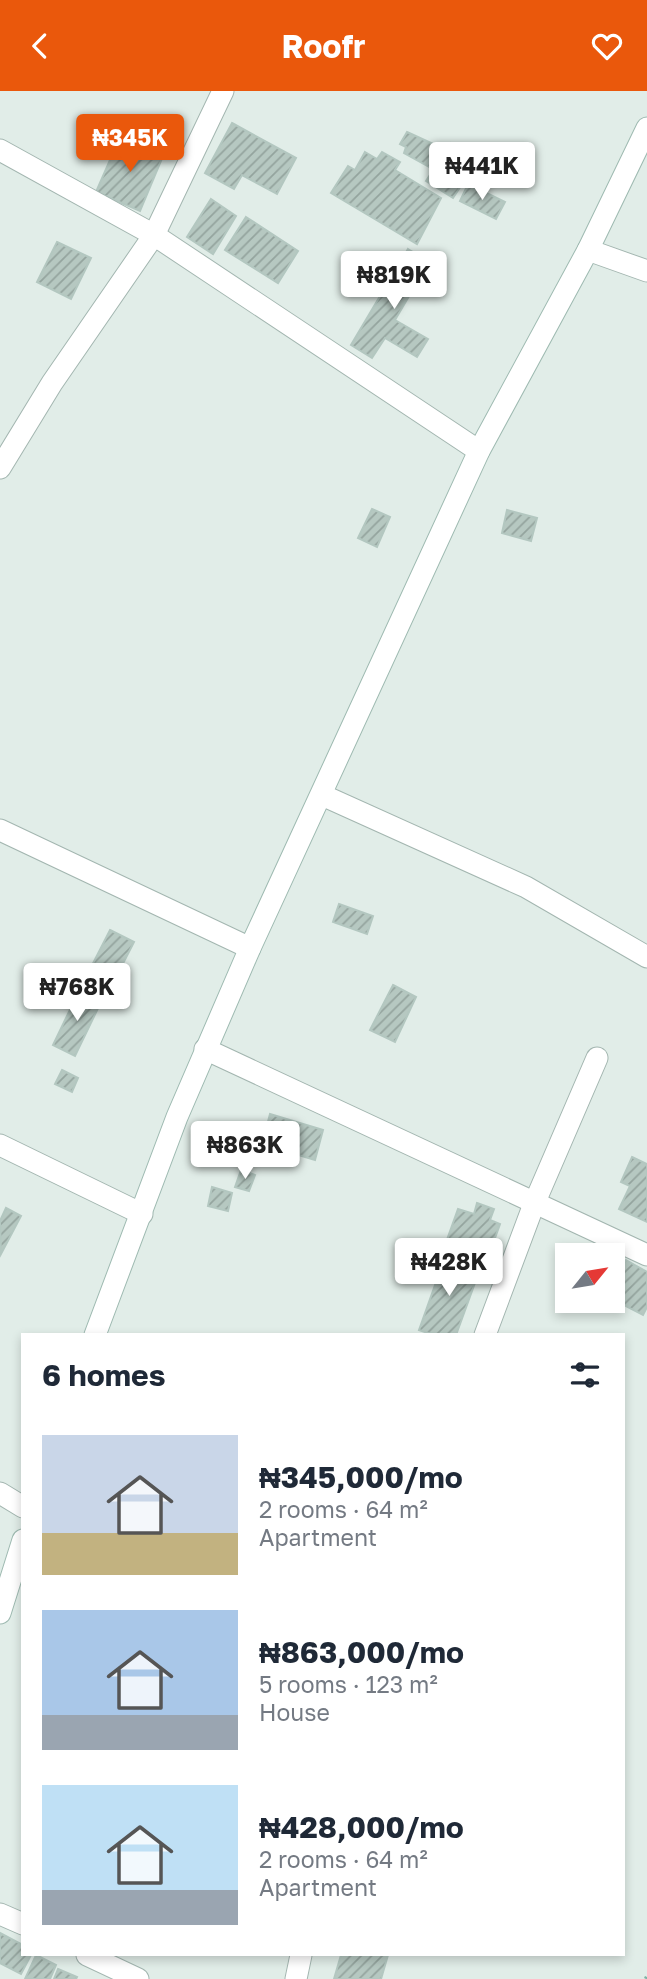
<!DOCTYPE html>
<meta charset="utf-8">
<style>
:root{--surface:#fff;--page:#f6f6f7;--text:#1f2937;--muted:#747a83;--accent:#ea580c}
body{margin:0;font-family:"Golos Text",sans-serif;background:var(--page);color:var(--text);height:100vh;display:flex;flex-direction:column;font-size:26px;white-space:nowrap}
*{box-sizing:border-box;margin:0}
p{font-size:23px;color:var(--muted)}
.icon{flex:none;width:38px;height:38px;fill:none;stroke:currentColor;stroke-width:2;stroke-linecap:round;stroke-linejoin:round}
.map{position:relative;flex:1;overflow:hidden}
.sheet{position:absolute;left:21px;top:1242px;width:604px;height:623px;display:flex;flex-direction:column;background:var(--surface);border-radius:0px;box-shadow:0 4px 10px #0003}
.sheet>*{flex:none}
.needle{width:46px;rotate:60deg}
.buttons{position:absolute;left:555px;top:1152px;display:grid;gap:14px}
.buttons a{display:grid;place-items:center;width:70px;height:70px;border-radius:0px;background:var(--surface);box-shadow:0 4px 10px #0003;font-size:35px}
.price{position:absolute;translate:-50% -60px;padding:0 16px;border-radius:7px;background:#fff;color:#222;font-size:23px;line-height:46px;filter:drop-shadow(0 2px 4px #0008)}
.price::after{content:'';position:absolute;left:50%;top:42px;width:21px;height:16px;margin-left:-10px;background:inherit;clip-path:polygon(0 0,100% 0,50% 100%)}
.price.on{background:var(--accent);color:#fff}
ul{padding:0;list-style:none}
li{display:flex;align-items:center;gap:21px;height:175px;padding:0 21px}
li span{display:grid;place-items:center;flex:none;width:196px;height:140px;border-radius:0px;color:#555}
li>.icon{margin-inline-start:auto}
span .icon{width:84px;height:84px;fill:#fffc;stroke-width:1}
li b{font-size:30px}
h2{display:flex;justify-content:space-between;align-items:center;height:84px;padding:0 21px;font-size:30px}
header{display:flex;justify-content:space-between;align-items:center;height:91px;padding:0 21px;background:var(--accent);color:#fff;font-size:32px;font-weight:700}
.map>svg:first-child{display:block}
</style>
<header><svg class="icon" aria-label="back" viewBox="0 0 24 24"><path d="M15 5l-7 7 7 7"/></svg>Roofr<svg class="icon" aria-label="heart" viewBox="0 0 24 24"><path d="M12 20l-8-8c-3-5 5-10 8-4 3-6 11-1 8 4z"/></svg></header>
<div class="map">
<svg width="647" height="1888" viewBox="0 0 647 1888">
<defs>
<pattern id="building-hatch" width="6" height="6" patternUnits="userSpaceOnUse" patternTransform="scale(1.75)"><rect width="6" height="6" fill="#b6c8c1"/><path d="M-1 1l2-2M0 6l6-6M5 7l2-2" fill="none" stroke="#94a49e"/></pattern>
</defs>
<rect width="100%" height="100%" fill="#e1ede8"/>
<!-- building -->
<g fill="url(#building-hatch)" stroke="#b3c7c0" stroke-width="2">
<polygon points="232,32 296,67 277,103 242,84 234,98 205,82"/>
<polygon points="407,41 442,57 431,77 404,62 406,56 400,53"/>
<polygon points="120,46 163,65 140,120 96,101"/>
<polygon points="451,52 478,69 453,107 426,90"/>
<polygon points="365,61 377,68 382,61 400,71 395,79 441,107 417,153 331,102 348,75 355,79"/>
<polygon points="468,93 505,111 496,128 460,110"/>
<polygon points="211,108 236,125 213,163 187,146"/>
<polygon points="246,126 298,160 278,192 225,159"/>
<polygon points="57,151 91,167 71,208 37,191"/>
<polygon points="408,158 429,171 395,229 428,248 417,266 385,247 372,267 351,254"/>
<polygon points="372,418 390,426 377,456 358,447"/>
<polygon points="507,419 537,427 531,450 502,442"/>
<polygon points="339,813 373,825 367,843 333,831"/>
<polygon points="110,839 134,851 109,900 85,888"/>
<polygon points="393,894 416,906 395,951 370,939"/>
<polygon points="79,900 101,911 75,965 53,954"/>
<polygon points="62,979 78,987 72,1001 55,993"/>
<polygon points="270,1023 323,1039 315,1069 262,1053"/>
<polygon points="632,1066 647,1073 647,1131 619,1118 630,1095 621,1091"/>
<polygon points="241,1079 255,1084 249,1100 235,1096"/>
<polygon points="212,1096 232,1102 228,1120 208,1115"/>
<polygon points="477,1112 494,1118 490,1129 500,1133 485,1175 443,1160 458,1118 474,1123"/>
<polygon points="6,1117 21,1125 1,1163 0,1130"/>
<polygon points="445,1166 480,1178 456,1244 434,1244 419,1239"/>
<polygon points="626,1169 647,1181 647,1216 643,1224 612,1208 612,1194"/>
<polygon points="0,1842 23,1854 23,1864 31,1864 21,1883 0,1872"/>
<polygon points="36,1864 56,1874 50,1888 25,1888"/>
<polygon points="341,1864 388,1864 381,1888 334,1888"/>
<polygon points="58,1878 77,1886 76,1888 54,1888"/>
</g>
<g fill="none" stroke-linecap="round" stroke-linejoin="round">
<defs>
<g id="minor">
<polyline points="0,59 154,144 479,360"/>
<polyline points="588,159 647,180"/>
<polyline points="0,377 52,292 154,144 223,0"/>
<polyline points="322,704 526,796 647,866"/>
<polyline points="0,739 250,857"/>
<polyline points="205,958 647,1164"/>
<polyline points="0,1054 142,1123"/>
<polyline points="485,1244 534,1113 597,967"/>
<polyline points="0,1402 23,1416"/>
<polyline points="0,1823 23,1833"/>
<polyline points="87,1864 138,1888"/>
<polyline points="296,1888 301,1864"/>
</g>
<g id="secondary">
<polyline points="95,1244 177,1026 250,857 479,360 588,159 647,37"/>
<polyline points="0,1522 23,1449"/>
</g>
</defs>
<!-- minor casing -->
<use href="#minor" stroke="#a3b6b0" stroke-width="23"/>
<!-- secondary casing -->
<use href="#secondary" stroke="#9ebab1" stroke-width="23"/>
<!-- path -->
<polyline stroke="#7fb4a5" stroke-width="4.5" stroke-dasharray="3.5 5" stroke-linecap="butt" points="646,1888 647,1886"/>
<!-- minor -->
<use href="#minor" stroke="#fff" stroke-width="21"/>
<!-- secondary -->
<use href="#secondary" stroke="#fff" stroke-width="21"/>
</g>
</svg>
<div class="buttons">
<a><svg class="needle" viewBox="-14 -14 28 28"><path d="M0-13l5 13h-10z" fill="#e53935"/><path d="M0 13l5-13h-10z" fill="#747a83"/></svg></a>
</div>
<b class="price on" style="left:130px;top:83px">₦345K</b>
<b class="price" style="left:482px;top:111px">₦441K</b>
<b class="price" style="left:394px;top:220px">₦819K</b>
<b class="price" style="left:77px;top:932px">₦768K</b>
<b class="price" style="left:245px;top:1090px">₦863K</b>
<b class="price" style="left:449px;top:1207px">₦428K</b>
<section class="sheet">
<h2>6 homes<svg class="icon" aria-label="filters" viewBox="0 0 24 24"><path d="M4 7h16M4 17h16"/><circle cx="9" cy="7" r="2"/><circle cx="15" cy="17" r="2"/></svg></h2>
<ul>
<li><span style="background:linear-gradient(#c9d6e8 70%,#c2b280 0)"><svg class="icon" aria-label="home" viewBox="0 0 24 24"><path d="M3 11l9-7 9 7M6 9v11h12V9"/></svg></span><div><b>₦345,000/mo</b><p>2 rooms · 64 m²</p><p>Apartment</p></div></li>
<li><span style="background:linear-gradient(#a9c7e8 75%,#9aa5b1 0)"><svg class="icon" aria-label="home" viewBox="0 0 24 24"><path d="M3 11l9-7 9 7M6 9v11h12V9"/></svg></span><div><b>₦863,000/mo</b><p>5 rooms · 123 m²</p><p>House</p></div></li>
<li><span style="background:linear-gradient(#bfe0f5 75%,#9aa5b1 0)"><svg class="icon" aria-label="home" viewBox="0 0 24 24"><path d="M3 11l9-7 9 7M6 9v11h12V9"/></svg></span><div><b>₦428,000/mo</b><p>2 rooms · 64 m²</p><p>Apartment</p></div></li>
</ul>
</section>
</div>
